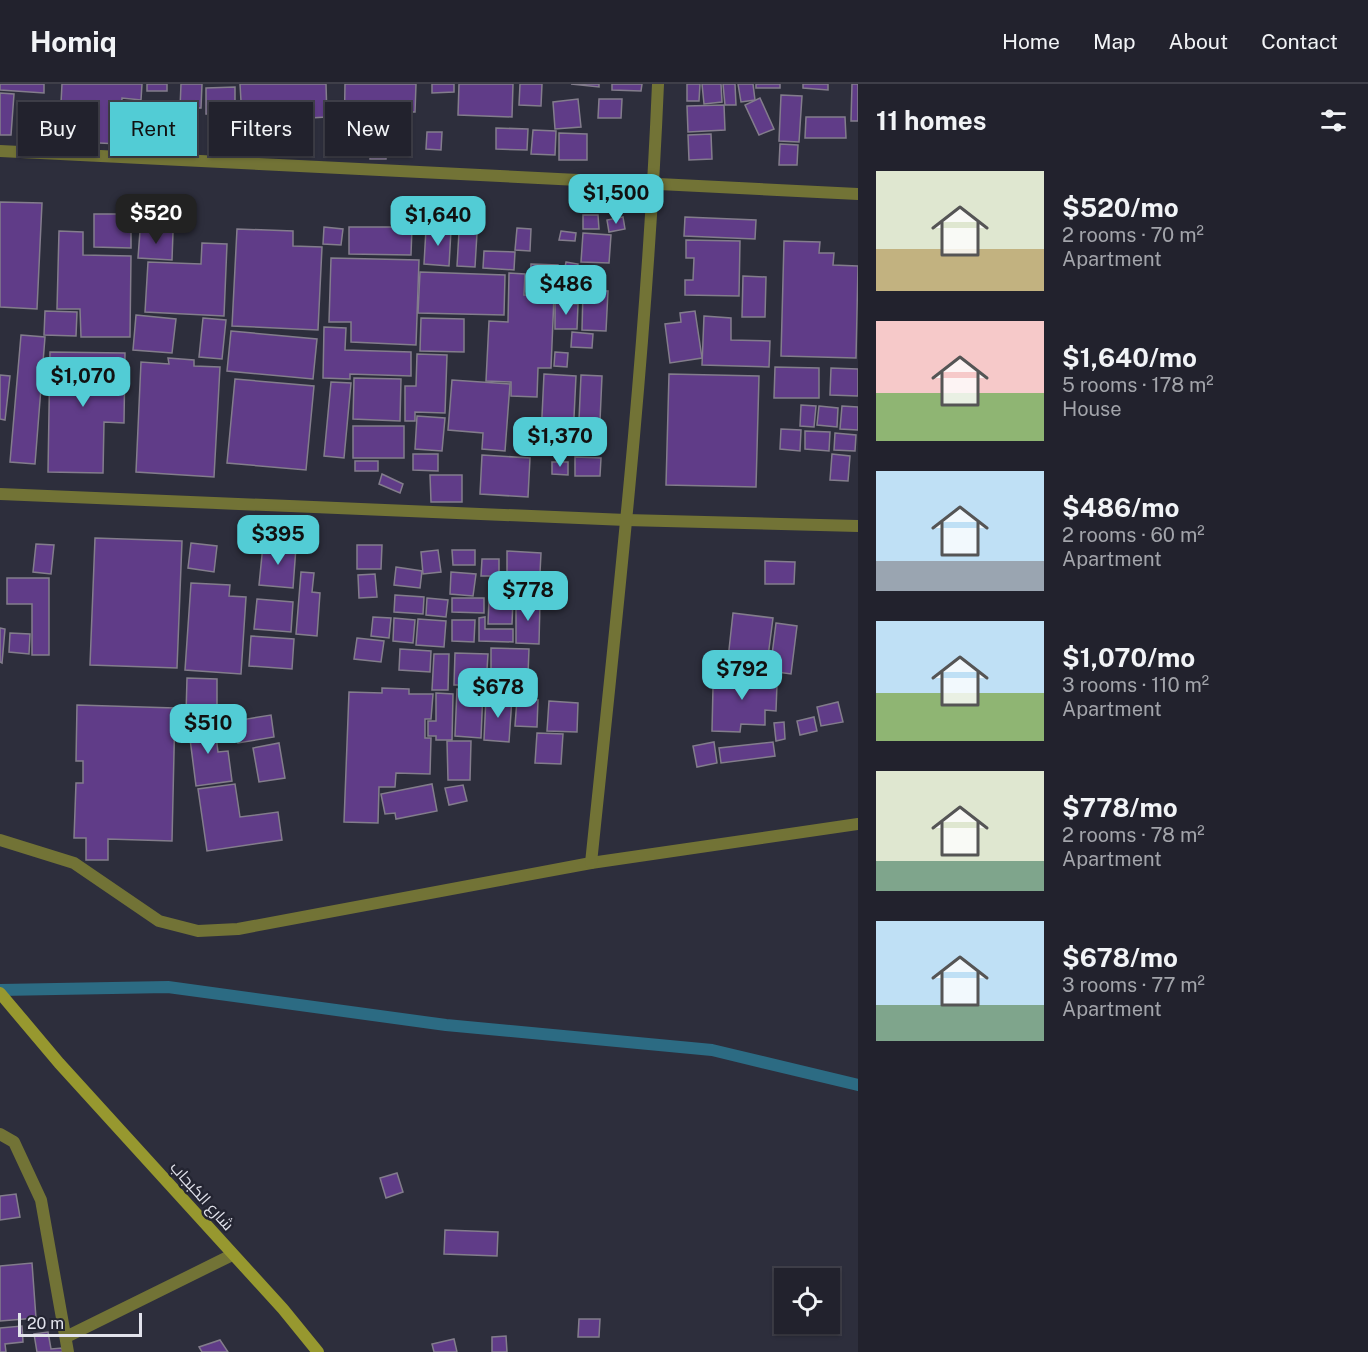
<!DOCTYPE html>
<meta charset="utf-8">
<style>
:root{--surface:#22222d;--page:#2e2f39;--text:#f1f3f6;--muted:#a2a4aa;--line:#3f3f49;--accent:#52ccd5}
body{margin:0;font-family:"Public Sans",Cairo,sans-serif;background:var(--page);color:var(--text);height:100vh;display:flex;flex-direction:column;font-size:22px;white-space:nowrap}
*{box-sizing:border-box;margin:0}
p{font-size:20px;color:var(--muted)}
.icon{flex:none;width:33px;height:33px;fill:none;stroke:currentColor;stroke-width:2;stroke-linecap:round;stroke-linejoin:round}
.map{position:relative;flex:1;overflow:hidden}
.side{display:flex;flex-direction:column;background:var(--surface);width:510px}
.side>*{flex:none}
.guide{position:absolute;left:18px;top:18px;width:570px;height:54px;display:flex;gap:12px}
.tools{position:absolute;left:774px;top:1184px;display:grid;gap:12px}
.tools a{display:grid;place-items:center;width:66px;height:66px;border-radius:0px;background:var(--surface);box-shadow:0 2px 4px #0004,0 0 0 2px var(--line);font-size:30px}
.scale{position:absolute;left:18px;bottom:15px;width:124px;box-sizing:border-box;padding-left:6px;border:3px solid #e2e3ec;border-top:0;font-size:16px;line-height:21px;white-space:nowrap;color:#e2e3ec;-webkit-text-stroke:4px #242532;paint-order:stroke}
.price{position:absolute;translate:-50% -51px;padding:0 14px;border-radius:12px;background:var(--accent);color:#111;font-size:20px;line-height:39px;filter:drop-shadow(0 2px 3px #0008)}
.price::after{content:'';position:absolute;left:50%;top:36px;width:18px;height:14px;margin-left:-9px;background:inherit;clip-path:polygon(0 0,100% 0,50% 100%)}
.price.on{background:#222;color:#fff}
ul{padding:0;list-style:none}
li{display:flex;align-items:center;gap:18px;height:150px;padding:0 18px}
li span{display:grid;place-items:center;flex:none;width:168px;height:120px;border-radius:0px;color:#555}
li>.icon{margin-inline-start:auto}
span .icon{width:72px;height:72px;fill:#fffc;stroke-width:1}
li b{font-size:26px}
h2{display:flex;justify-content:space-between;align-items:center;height:72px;padding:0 18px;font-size:26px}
.tag{padding:0 21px;border-radius:0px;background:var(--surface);box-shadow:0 2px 4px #0004,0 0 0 2px var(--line);font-size:21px;line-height:54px}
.tag.on{background:var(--accent);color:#111}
header{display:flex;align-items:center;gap:36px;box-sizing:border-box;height:84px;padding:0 30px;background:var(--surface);border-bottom:2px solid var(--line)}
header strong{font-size:28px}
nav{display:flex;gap:33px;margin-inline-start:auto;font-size:21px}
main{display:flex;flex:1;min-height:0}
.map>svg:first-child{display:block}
</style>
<header>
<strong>Homiq</strong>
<nav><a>Home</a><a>Map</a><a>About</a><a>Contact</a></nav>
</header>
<main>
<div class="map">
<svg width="858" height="1268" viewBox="0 0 858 1268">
<rect width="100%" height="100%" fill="#2d2e3c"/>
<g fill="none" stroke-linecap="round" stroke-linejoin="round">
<!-- stream -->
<polyline stroke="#2c6b83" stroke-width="12" points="0,906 168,903 446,941 712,966 858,1001"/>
</g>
<!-- building -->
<g fill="#603c88" stroke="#837d8c" stroke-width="1.5">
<polygon points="0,0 44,0 44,9 0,6"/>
<polygon points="62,0 142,0 141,16 122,14 119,60 59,57"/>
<rect x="147" y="0" width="20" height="7"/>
<polygon points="181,0 202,0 201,24 180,24"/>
<polygon points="240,0 326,0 327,33 274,36 273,29 263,30 264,51 243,52"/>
<polygon points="345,0 416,0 415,28 368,28 368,58 344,57"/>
<polygon points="432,0 454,0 454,8 432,9"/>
<polygon points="459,0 513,0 512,33 458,31"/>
<polygon points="520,0 542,0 541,22 519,21"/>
<polygon points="571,0 599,0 599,3"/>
<polygon points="612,0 642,0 641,7 612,6"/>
<polygon points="687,0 700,0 699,17 687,17"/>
<polygon points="702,0 721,0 722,18 704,20"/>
<polygon points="723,0 735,0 736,21 725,21"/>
<polygon points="738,0 753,0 755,16 741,18"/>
<rect x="756" y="0" width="24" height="4"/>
<polygon points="803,0 828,0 828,6 803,4"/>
<polygon points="852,0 858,0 858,37 851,37"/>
<polygon points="235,3 235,30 206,30 206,4"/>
<polygon points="0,9 14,10 11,51 0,51"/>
<polygon points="781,11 802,12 799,58 779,57"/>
<polygon points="760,14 774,45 759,51 745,21"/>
<polygon points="578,15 581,43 555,45 553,18"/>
<polygon points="599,15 622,15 621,34 598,34"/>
<polygon points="724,21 725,46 688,48 687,22"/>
<polygon points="217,33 239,33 238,57 216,56"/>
<polygon points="806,33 845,33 846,54 805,54"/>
<polygon points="496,44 528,45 527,66 496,65"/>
<polygon points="533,46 556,47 555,71 531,70"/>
<polygon points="427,48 442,48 441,66 426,65"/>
<polygon points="559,49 587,50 587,76 559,76"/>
<polygon points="370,50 387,51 386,75 370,75"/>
<polygon points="711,50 712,75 689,76 688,51"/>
<polygon points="780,60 798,61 797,81 779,81"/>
<polygon points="0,118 42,119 37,225 0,223"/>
<polygon points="94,130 131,130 131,164 94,163"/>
<polygon points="583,131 598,131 599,145 583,145"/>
<polygon points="623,133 625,145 609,148 607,136"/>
<polygon points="685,133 756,136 755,155 684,152"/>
<polygon points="324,143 343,145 341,161 323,160"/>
<polygon points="349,143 412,143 411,171 349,170"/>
<polygon points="517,144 531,145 530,167 515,166"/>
<polygon points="237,145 293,147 293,162 322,163 318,246 232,242"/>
<polygon points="426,145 451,146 449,182 424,180"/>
<polygon points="59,147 83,148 83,171 131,172 130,253 81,253 80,225 57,225"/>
<polygon points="140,147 173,148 172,176 138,174"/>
<polygon points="561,147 576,149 575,157 559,156"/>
<polygon points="459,148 477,149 475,183 457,182"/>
<polygon points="583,149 611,151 609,179 581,178"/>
<polygon points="686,156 740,157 739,212 685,211 685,196 693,196 694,174 686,174"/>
<polygon points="784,157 820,158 819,169 834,169 833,181 858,182 856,274 781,272"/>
<polygon points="202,159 227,160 224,232 145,228 148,178 201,180"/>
<polygon points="484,167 515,168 514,186 483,184"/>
<polygon points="331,174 419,176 416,261 351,258 351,238 329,238"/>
<polygon points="566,178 578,180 576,190 564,188"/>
<polygon points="531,180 558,181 557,209 530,208"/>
<polygon points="583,184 595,184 594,194 584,193"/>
<polygon points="420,188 505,191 504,231 418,229"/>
<polygon points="509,189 525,190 524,211 554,212 551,284 538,284 537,313 511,312 511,298 486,297 489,237 508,238"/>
<polygon points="743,192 766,193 765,233 742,233"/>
<polygon points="583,206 608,207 606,247 582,246"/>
<polygon points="555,219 578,220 577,245 555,245"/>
<polygon points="45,227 77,228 76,252 44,251"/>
<polygon points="695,227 702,274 670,279 665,240 681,238 680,229"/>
<polygon points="136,231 176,235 172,269 133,266"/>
<polygon points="704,232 731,234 731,256 770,257 769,283 702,281"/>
<polygon points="203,234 226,236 222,275 199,273"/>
<polygon points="421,234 464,235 464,268 420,267"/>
<polygon points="324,243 346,244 345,266 411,268 411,292 350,290 350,295 323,294"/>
<polygon points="231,247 317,255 313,295 227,287"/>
<polygon points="572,248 593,250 592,264 571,263"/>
<polygon points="21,251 45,253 35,380 10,378"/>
<polygon points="50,268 125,269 124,339 104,338 103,389 48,388"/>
<polygon points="555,268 568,269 567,283 554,282"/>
<polygon points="417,270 447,271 445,329 415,328 415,337 405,337 405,302 416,302"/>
<polygon points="168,274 194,276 194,282 220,283 214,393 136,388 141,278 169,280"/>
<polygon points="775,283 819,284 819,314 774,314"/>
<polygon points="831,284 858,285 858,312 830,311"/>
<polygon points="544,290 576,292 573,354 541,353"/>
<polygon points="669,290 759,292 756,403 666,401"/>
<polygon points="0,291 10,292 5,336 0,335"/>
<polygon points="581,291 602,292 600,337 579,336"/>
<polygon points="354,294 401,295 400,337 353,335"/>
<polygon points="235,295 314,302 306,386 227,379"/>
<polygon points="452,296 510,300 505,367 482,365 483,349 448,346"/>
<polygon points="331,298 351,299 344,374 324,372"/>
<polygon points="801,321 816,322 814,343 800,342"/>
<polygon points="819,322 838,324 837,343 817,341"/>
<polygon points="842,322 858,323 858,346 840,345"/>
<polygon points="417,332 445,334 442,367 415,365"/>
<rect x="353" y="342" width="51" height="32"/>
<polygon points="781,345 801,346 800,367 780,365"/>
<polygon points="805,347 830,348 829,367 805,365"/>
<polygon points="835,349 856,351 855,367 834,366"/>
<polygon points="413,370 438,370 438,387 413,386"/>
<polygon points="832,370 850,372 848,397 830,396"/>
<polygon points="482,371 530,374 528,413 480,410"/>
<polygon points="575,373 601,374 600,392 575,392"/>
<rect x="355" y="377" width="23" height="10"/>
<polygon points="552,378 568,378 568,391 552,390"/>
<polygon points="382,390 403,400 400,409 379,400"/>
<polygon points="430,391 462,391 462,418 431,418"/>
<polygon points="95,454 182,457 177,584 90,581"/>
<polygon points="191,459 217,462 214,488 188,484"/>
<polygon points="36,460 54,461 51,490 33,488"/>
<polygon points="263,461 296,463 293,504 259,501"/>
<polygon points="357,461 382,461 381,485 357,485"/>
<polygon points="438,466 441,488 423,490 421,468"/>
<polygon points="452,466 475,466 475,481 453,481"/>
<polygon points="507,467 541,469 540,489 507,488"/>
<polygon points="482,475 499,475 499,492 481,492"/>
<polygon points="765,477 795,478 794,500 765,500"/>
<polygon points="396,483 422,487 420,504 394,501"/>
<polygon points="301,488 314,489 312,508 320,509 317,552 296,550"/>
<polygon points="451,488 476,490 473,512 450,510"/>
<polygon points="375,490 377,513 359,514 358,491"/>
<polygon points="7,494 49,494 49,571 32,571 32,520 7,520"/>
<polygon points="191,499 230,501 229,512 246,513 241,590 185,586"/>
<polygon points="395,511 424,513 423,530 394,528"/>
<polygon points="427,514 448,516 446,533 426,531"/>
<polygon points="452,514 484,514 484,529 452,528"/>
<polygon points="257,515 293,518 291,548 254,545"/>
<polygon points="489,516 513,516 512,540 488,540"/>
<polygon points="516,517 540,517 539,560 516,559"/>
<polygon points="733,529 773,534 766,588 727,584"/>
<polygon points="373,533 391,534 389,554 371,552"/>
<polygon points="485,533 485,545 513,545 513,558 479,557 479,534"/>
<polygon points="394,534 415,536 413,559 393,557"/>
<polygon points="418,535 446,537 444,563 416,561"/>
<polygon points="452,536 475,536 474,558 452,557"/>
<polygon points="776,539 797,542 791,590 770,587"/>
<polygon points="0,544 5,545 2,579 0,578"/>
<polygon points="10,549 30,550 29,570 9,568"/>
<polygon points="251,552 294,555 292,585 249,582"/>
<polygon points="357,554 384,557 381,578 354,575"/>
<polygon points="491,564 529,565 528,591 491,589"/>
<polygon points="400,565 431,567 430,588 399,586"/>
<polygon points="455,569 488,570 486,601 454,601"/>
<polygon points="434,570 449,570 448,606 432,606"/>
<polygon points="718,590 771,592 770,600 777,600 776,627 765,626 765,641 741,640 740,648 712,647 713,603 718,603"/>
<polygon points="187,594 217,595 217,632 186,631"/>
<polygon points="382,604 409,605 409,610 433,610 431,635 425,635 425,654 431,654 430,690 396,689 395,703 379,703 378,739 344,738 349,608 382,609"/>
<polygon points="457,605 483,606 481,654 455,652"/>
<polygon points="436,609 453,610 452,656 436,656 436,652 428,652 428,637 436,637"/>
<polygon points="486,613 512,614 509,658 484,656"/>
<polygon points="517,615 538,616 537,643 515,642"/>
<polygon points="549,617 578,619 577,648 547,647"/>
<polygon points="838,618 843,638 821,642 817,623"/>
<polygon points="77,621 175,624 172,757 108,755 108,776 86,776 86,754 74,754 76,699 83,699 83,677 76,677"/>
<polygon points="271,631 274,653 238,659 235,637"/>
<polygon points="814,633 817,647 800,651 797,637"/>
<polygon points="214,636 218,668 228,667 232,697 196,702 188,639"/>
<polygon points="784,638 785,655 776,657 774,639"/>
<polygon points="537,649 563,650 561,680 535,679"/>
<polygon points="447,657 471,657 470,696 448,696"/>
<polygon points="714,658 717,679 697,683 693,662"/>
<polygon points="773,658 775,672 721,679 719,664"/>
<polygon points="279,659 285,694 259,698 253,664"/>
<polygon points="235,700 240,733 278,728 282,756 207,767 198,705"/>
<polygon points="432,700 437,727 396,735 395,729 385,730 381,710"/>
<polygon points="463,701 467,717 449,721 445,704"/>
<polygon points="397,1089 403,1108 386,1114 380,1094"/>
<polygon points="16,1110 20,1133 0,1136 0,1112"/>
<polygon points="445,1146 498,1148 497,1172 444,1170"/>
<polygon points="32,1179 36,1234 0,1237 0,1182"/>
<polygon points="579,1235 600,1235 599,1253 578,1253"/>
<polygon points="22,1242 23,1258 5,1260 6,1268 0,1268 0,1244"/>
<polygon points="48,1248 51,1265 62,1264 63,1268 37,1268 34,1250"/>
<polygon points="506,1252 507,1268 492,1268 492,1253"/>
<polygon points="454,1255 457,1268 434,1268 432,1260"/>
<polygon points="220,1256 228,1268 202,1268 199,1263"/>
</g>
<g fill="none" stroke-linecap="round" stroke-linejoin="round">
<!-- minor -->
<g stroke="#727336" stroke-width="12">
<polyline points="0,67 858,110"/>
<polyline points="0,410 626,436 858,442"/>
<polyline points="0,756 74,779 159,837 198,847 238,845 591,779 858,740"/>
<path d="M 591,779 C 618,520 647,261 658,0"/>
<polyline points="0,1050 14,1058 41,1116 68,1268"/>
<polyline points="66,1253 232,1171"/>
</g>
<!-- secondary -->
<polyline stroke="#97982f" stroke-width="12" points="0,909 59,979 283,1225 318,1268"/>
</g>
<g text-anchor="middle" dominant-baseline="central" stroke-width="5" stroke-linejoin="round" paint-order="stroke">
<!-- street labels -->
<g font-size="16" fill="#e2e3ec" stroke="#242532">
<text transform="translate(202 1112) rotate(48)">شارع الكبجاب</text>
</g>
</g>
</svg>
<div class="tools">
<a><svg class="icon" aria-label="locate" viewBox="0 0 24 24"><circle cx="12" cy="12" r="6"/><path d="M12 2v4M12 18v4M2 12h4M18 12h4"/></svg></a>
</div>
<div class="scale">20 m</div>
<b class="price" style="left:616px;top:141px">$1,500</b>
<b class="price on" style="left:156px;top:161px">$520</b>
<b class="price" style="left:438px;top:163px">$1,640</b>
<b class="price" style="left:566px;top:232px">$486</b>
<b class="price" style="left:83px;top:324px">$1,070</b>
<b class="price" style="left:560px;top:384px">$1,370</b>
<b class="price" style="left:278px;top:482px">$395</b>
<b class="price" style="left:528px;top:538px">$778</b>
<b class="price" style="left:742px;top:617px">$792</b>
<b class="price" style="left:498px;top:635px">$678</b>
<b class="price" style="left:208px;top:671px">$510</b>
<div class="guide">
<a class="tag">Buy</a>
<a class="tag on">Rent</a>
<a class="tag">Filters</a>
<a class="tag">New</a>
</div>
</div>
<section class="side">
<h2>11 homes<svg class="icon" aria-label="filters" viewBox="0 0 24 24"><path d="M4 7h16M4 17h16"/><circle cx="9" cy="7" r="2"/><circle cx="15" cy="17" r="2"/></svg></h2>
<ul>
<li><span style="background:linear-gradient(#dfe7d0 65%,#c2b280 0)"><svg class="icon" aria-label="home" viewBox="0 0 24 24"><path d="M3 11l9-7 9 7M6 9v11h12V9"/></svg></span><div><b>$520/mo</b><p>2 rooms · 70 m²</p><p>Apartment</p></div></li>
<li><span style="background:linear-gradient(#f6c9c9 60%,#8fb573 0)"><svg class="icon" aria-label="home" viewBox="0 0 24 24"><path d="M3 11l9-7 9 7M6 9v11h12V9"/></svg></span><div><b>$1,640/mo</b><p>5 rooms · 178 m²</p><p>House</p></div></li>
<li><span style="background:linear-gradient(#bfe0f5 75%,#9aa5b1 0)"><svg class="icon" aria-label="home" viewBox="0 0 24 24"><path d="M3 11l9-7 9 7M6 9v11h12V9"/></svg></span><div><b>$486/mo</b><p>2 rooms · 60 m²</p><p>Apartment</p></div></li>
<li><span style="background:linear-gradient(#bfe0f5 60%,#8fb573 0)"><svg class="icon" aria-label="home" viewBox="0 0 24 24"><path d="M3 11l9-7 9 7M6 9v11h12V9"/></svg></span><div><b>$1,070/mo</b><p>3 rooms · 110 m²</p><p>Apartment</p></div></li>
<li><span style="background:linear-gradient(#dfe7d0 75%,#7fa58c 0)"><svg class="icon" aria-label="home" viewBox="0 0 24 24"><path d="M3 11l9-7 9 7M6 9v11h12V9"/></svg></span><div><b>$778/mo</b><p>2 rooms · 78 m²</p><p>Apartment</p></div></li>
<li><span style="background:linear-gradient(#bfe0f5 70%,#7fa58c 0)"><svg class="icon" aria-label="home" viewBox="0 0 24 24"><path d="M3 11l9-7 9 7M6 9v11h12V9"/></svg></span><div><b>$678/mo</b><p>3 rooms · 77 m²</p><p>Apartment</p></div></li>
</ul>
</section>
</main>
